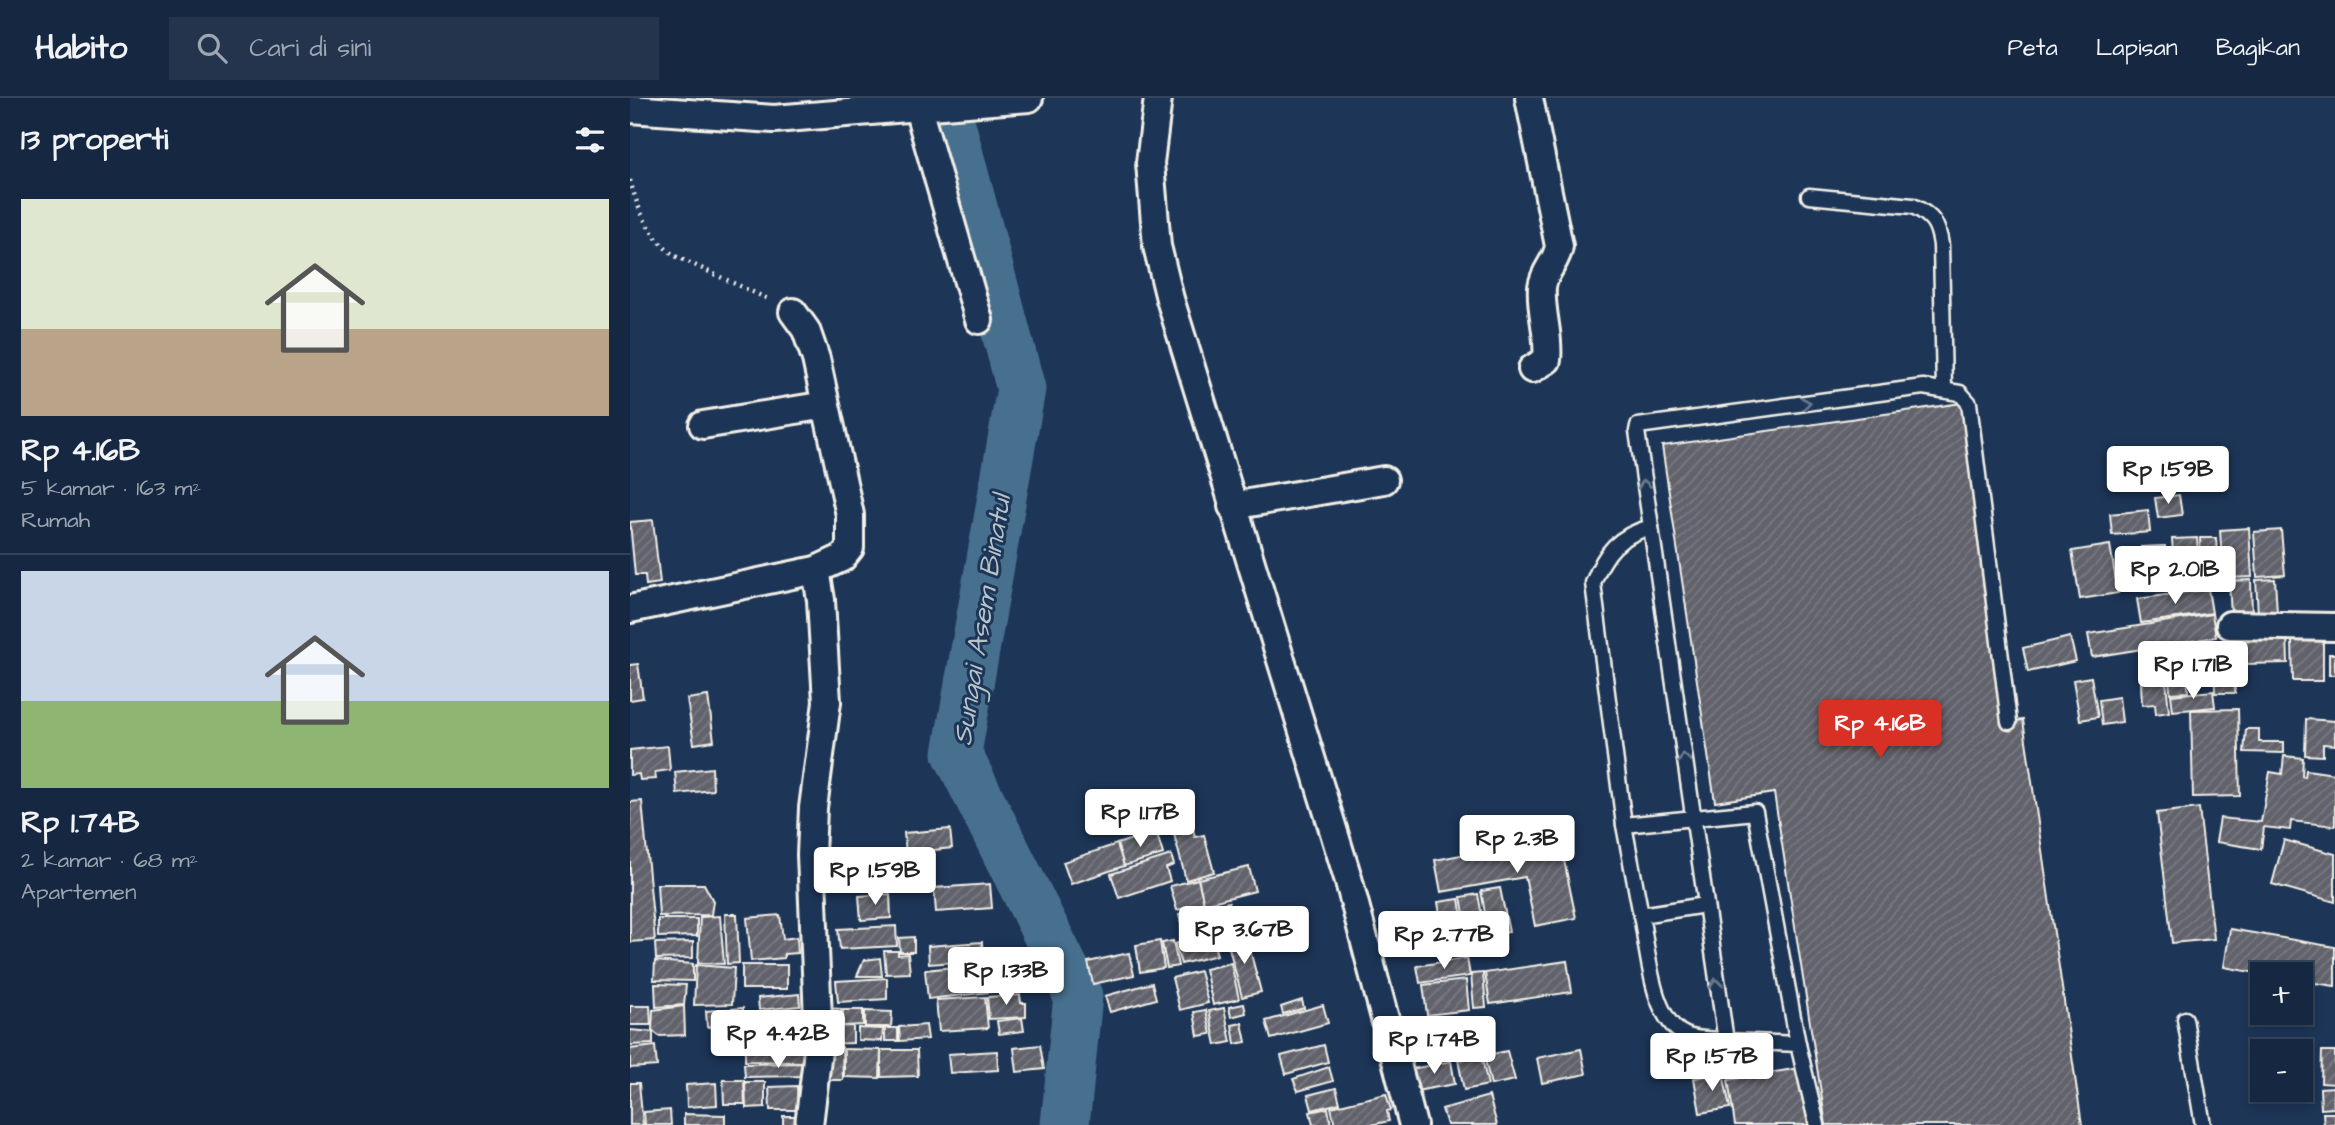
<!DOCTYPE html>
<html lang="id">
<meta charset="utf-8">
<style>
:root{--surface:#162841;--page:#23344c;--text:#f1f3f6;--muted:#9ea6b1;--line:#35445a;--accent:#d93025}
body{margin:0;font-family:"Architects Daughter",sans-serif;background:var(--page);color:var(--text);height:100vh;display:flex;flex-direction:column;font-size:26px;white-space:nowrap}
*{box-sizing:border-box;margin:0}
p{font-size:23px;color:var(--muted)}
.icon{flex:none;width:38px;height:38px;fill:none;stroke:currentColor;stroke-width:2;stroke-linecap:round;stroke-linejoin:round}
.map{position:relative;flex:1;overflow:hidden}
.panel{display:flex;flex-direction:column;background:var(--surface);width:630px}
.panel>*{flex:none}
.buttons{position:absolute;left:1620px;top:864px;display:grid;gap:14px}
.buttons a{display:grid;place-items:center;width:63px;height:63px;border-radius:0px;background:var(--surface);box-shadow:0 4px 10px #0003,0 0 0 2px var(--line);font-size:35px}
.price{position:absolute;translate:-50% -60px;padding:0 16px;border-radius:7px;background:#fff;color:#222;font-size:23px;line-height:46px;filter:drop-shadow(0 2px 4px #0008)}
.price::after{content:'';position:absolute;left:50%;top:42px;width:21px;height:16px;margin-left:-10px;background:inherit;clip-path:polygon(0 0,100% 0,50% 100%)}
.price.active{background:var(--accent);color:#fff}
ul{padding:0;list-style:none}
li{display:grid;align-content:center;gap:14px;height:371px;padding:0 21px}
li+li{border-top:2px solid var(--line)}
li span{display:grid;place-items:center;height:217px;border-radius:0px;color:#555}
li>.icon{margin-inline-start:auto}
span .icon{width:126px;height:126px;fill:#fffc;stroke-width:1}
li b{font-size:30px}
h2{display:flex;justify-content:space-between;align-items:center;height:84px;padding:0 21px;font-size:30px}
header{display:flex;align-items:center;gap:42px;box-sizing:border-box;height:98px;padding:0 35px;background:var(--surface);border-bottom:2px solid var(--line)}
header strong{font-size:33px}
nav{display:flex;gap:38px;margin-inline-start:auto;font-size:24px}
.search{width:490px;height:63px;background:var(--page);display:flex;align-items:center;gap:18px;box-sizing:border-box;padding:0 24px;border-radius:0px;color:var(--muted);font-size:26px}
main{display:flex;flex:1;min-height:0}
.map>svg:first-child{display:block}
</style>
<header>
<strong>Habito</strong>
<div class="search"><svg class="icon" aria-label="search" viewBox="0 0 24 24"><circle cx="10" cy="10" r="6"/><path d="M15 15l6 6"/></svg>Cari di sini</div>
<nav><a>Peta</a><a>Lapisan</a><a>Bagikan</a></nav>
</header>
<main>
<section class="panel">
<h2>13 properti<svg class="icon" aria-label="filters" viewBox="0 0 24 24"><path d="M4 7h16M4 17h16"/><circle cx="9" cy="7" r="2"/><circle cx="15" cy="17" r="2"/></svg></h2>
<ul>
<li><span style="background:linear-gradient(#dfe7d0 60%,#b9a48a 0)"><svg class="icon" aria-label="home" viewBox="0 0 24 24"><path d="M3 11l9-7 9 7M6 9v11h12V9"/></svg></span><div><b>Rp 4.16B</b><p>5 kamar · 163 m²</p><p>Rumah</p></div></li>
<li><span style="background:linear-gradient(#c9d6e8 60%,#8fb573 0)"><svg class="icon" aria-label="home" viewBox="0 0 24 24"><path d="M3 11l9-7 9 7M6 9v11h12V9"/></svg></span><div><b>Rp 1.74B</b><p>2 kamar · 68 m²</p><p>Apartemen</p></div></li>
</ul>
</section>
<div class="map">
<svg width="1705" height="1027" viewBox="0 0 1705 1027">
<defs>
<pattern id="building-hatch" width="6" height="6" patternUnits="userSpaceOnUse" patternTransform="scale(1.75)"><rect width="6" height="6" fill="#62626c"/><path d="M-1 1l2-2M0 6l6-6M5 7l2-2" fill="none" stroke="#797981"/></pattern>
</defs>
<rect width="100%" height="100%" fill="#1d3557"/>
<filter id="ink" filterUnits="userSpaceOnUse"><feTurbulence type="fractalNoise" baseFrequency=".0143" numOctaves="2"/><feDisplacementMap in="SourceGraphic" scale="14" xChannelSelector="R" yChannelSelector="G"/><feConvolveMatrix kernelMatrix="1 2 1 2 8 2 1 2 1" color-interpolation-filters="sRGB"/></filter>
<g filter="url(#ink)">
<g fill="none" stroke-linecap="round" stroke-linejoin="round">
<!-- river -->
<polyline stroke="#476f8f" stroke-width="49" points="314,0 391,291 327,655 448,898 435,1027"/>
</g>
<!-- building -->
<g fill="url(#building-hatch)" stroke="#f4f1e8" stroke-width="2">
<polygon points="1332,305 1375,625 1393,622 1452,1027 1196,1027 1144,695 1085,704 1032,348"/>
<polygon points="1549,397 1552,417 1528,420 1525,400"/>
<polygon points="1518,412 1520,434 1482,437 1480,416"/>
<polygon points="23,422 30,485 16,487 15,477 5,477 0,424"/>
<polygon points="1619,430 1622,479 1593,480 1590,432"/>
<polygon points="1651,432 1655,477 1627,479 1624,434"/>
<polygon points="1567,440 1570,487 1545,489 1542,441"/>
<polygon points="1570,440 1586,440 1589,485 1572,486"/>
<polygon points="1480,447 1488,495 1450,501 1442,453"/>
<polygon points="1535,448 1539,492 1515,493 1511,449"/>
<polygon points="1645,481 1647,515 1628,516 1626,482"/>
<polygon points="1621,482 1622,517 1601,517 1599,483"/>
<polygon points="1578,491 1582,515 1511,525 1507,501"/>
<polygon points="1582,516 1586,539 1462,559 1458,536"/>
<polygon points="1657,536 1658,565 1616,566 1615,537"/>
<polygon points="1440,539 1446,563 1398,574 1393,550"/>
<polygon points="1662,542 1693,542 1693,583 1663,583"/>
<polygon points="1576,547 1579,569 1537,574 1533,552"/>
<polygon points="1584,553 1604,553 1605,595 1585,595"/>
<rect x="1699" y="556" width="6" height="21"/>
<polygon points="8,566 13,600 0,602 0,567"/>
<polygon points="1539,574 1557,574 1558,594 1540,595"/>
<polygon points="1461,579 1468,619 1450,622 1443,582"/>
<polygon points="1536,583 1539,614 1526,616 1525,606 1512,607 1511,584"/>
<polygon points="1583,593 1585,609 1543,613 1541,597"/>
<polygon points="78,598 84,643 64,646 57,601"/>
<polygon points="1489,599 1492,624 1472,627 1469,602"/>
<polygon points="1608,611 1610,698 1563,699 1561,612"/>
<polygon points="1676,621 1705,623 1705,647 1693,646 1693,658 1675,657"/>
<polygon points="1616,631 1629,631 1629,644 1654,644 1654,655 1614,654"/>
<polygon points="38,648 40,672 25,674 26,681 10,682 9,676 0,677 0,652"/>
<polygon points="1654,658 1673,660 1672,678 1675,679 1676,672 1705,676 1705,728 1661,723 1660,732 1634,729 1631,751 1586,744 1590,720 1631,724 1640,674 1652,676"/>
<polygon points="82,670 83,692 47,696 45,674"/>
<polygon points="12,703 25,842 0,844 0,704"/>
<polygon points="1569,710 1584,841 1542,845 1527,715"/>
<polygon points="320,731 322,750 276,755 274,735"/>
<polygon points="563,731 565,739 574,737 584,774 556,782 544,736"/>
<polygon points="526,733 533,756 494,768 487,746"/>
<polygon points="929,738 946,820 905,828 895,779 811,794 805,762"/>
<polygon points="1654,742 1705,756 1705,804 1642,786"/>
<polygon points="487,746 494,768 441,786 433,764"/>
<polygon points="541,757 544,767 536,770 540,783 489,800 481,776"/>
<polygon points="619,769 625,793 574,806 568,781"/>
<polygon points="568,781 574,806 547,812 540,788"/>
<polygon points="27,786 74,786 83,803 81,817 29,818"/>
<polygon points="360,786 362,810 306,814 304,790"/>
<polygon points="870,790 879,834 859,837 851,793"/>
<polygon points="260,796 261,820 231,822 229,798"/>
<polygon points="848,796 856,840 839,843 831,799"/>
<polygon points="829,801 835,840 814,843 808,804"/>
<polygon points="599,804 604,827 554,839 549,816"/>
<polygon points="95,816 107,816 109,865 97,866"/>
<polygon points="150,817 153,841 167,839 168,855 154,856 154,860 121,863 117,820"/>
<polygon points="90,818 94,866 68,865 70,819"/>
<polygon points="28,821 67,821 67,838 28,839"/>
<polygon points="266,828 267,848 210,851 208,831"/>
<polygon points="1600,831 1705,849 1705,888 1671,883 1671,877 1637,877 1594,869"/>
<polygon points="581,836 587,857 551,866 545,846"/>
<polygon points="616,837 631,894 612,899 597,842"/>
<polygon points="284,839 284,854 270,854 269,840"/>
<polygon points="530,843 534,870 510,874 506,847"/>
<polygon points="543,843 548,868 537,870 532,845"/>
<polygon points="63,844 63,860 26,861 25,845"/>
<polygon points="352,844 353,862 299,866 298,848"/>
<polygon points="254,853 268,853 268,857 278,856 280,875 256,876"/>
<polygon points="499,855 504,877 463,886 458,864"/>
<polygon points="250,860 252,878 227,878 234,862"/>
<polygon points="837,860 840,878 790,885 787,868"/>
<polygon points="25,863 63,866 63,883 24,882"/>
<polygon points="937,863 942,894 860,906 855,875"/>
<polygon points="374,864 377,892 298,901 295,872"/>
<polygon points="601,865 609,901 583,907 575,871"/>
<polygon points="66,867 104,870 102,906 64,907"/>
<rect x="112" y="867" width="45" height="24"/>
<polygon points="570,873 578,905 550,912 542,880"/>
<polygon points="853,875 856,909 844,910 841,876"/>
<polygon points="257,880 257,901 208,904 206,883"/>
<polygon points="836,882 839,912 797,917 793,887"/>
<polygon points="522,885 526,901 480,914 475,898"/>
<polygon points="25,886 56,887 54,907 26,909"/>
<polygon points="169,896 170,908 129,912 128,900"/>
<polygon points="390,897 391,905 396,905 396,919 359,921 357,899"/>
<polygon points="355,899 358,930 309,933 306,902"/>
<polygon points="672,902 674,910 653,916 651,909"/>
<polygon points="614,906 616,915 601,919 599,909"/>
<polygon points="693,907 698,925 641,941 636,923"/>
<polygon points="0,908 20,908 21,927 0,927"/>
<polygon points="54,908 55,937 29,938 22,932 23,912"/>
<polygon points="113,910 114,927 77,929 76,913"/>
<polygon points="195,910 211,911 211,927 193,925"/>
<polygon points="594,910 601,944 586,947 579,913"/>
<polygon points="213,912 233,912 233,927 213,928"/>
<polygon points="576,912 581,936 568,938 564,914"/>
<polygon points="235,913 262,914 261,929 235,929"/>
<polygon points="163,918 166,942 137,945 135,923"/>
<polygon points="392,920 394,933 369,936 367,923"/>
<polygon points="849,922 855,953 802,962 797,931"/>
<polygon points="612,925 616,944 605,946 602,927"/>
<polygon points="296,927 298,941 270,943 269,929"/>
<polygon points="223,928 223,945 195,946 195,929"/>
<polygon points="228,930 253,931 252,943 228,942"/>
<rect x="255" y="930" width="13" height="13"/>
<polygon points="0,932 23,934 23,946 0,947"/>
<polygon points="115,945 176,945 177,964 115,963"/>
<polygon points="410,947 414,971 387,974 384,950"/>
<polygon points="694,947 698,964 656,976 651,958"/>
<polygon points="25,948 27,968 0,970 0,951"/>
<polygon points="212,949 213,982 199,982 198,950"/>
<polygon points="214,951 251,952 250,980 214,979"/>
<polygon points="951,951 956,976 912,985 907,960"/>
<polygon points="251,952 287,952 288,978 251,979"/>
<polygon points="367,953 368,972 320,975 318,956"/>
<polygon points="877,953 885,982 861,987 854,958"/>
<polygon points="1692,953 1705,953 1705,986 1691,985"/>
<polygon points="851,957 858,987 834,992 828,962"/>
<polygon points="821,963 825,986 786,993 782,971"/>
<polygon points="181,965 181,978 115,979 114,966"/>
<polygon points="699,969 703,983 668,993 663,981"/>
<polygon points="1169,970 1179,1027 1105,1027 1098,982"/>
<polygon points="1093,975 1100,1010 1070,1015 1064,980"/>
<polygon points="93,982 114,982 115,1006 94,1006"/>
<polygon points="115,984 135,984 135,1009 116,1010"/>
<polygon points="0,985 9,985 13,1027 0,1027"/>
<polygon points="86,985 87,1007 57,1009 56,987"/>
<polygon points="167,988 168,1012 140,1012 139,989"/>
<polygon points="1703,989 1704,1010 1691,1011 1690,990"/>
<polygon points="706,990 710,1005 682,1012 678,997"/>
<polygon points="756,996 761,1012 757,1013 759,1023 741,1027 705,1027 701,1009"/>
<polygon points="859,998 867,1027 817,1027 812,1011"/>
<polygon points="698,1010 701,1027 683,1027 680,1014"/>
<polygon points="40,1012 41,1027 15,1027 14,1014"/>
<polygon points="1693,1015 1705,1015 1705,1027 1694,1027"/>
<polygon points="54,1016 95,1017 95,1027 54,1027"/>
<rect x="153" y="1018" width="17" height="9"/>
</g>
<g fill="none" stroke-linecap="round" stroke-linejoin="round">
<defs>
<g id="service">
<path d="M 1179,98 L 1283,108 C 1303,118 1308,126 1311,147 L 1314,291"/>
<path d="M 1021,429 C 988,438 975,454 963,485 L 994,727 L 1125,714 L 1168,946"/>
<polyline points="994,727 1011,817 1075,807"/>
<path d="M 1011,817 C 1018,851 1021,925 1058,938 C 1069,942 1084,941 1096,943"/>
<polyline points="1555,921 1573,1027"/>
<polyline points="1187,1027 1168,946 1096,943 1007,333 1008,328 1293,289 1330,295 1339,305 1379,624"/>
</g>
<g id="minor">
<polyline points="285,0 349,222"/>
<polyline points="528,0 520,65 527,148 540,201 718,780 783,1027"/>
<path d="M 899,0 L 929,148 C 927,164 914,172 912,189 C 910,213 920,238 917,262 L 902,271"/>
<polyline points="0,11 144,21 399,0"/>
<polyline points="73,327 196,307"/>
<polyline points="602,408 754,382"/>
<polyline points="0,511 186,472 212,460 220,450 220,417 186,261 176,232 163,214"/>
<polyline points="1600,527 1705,529"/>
<polyline points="179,1027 189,944 181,757 183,710 197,604 191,502 186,472"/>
</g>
</defs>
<!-- service casing -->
<use href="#service" stroke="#f4f1e8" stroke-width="19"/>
<!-- minor casing -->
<use href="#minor" stroke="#f4f1e8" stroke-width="32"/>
<!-- path -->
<path stroke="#f4f1e8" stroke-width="4.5" stroke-dasharray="2 5" stroke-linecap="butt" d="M 0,82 C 8,112 19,139 45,158 L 140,202"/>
<!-- service -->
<use href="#service" stroke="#1d3557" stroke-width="14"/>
<!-- minor -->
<use href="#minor" stroke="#1d3557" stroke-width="26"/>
</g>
<!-- one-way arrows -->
<defs><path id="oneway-chevron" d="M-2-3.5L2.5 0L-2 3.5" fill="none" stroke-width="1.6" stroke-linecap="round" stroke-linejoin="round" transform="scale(1.75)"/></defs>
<g stroke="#68778a">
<use href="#oneway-chevron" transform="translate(1176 305) rotate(-8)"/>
<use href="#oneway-chevron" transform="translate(1014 386) rotate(-98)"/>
<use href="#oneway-chevron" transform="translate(1054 660) rotate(-98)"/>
<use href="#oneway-chevron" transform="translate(1086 885) rotate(-97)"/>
</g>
</g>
<g text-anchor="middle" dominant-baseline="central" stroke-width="6" stroke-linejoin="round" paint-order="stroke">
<!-- water labels -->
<g font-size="28" font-style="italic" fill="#b7c4c9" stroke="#1d3557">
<text transform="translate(352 522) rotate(-81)">Sungai Asem Binatul</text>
</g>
</g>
</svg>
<div class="buttons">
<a>+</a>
<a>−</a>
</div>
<b class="price" style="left:1538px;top:408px">Rp 1.59B</b>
<b class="price" style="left:1545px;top:508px">Rp 2.01B</b>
<b class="price" style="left:1563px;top:603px">Rp 1.71B</b>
<b class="price active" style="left:1250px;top:662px">Rp 4.16B</b>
<b class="price" style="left:510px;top:751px">Rp 1.17B</b>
<b class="price" style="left:887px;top:777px">Rp 2.3B</b>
<b class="price" style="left:245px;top:809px">Rp 1.59B</b>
<b class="price" style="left:614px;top:868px">Rp 3.67B</b>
<b class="price" style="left:814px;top:873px">Rp 2.77B</b>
<b class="price" style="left:376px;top:909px">Rp 1.33B</b>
<b class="price" style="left:148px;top:972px">Rp 4.42B</b>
<b class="price" style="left:804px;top:978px">Rp 1.74B</b>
<b class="price" style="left:1082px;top:995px">Rp 1.57B</b>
</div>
</main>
